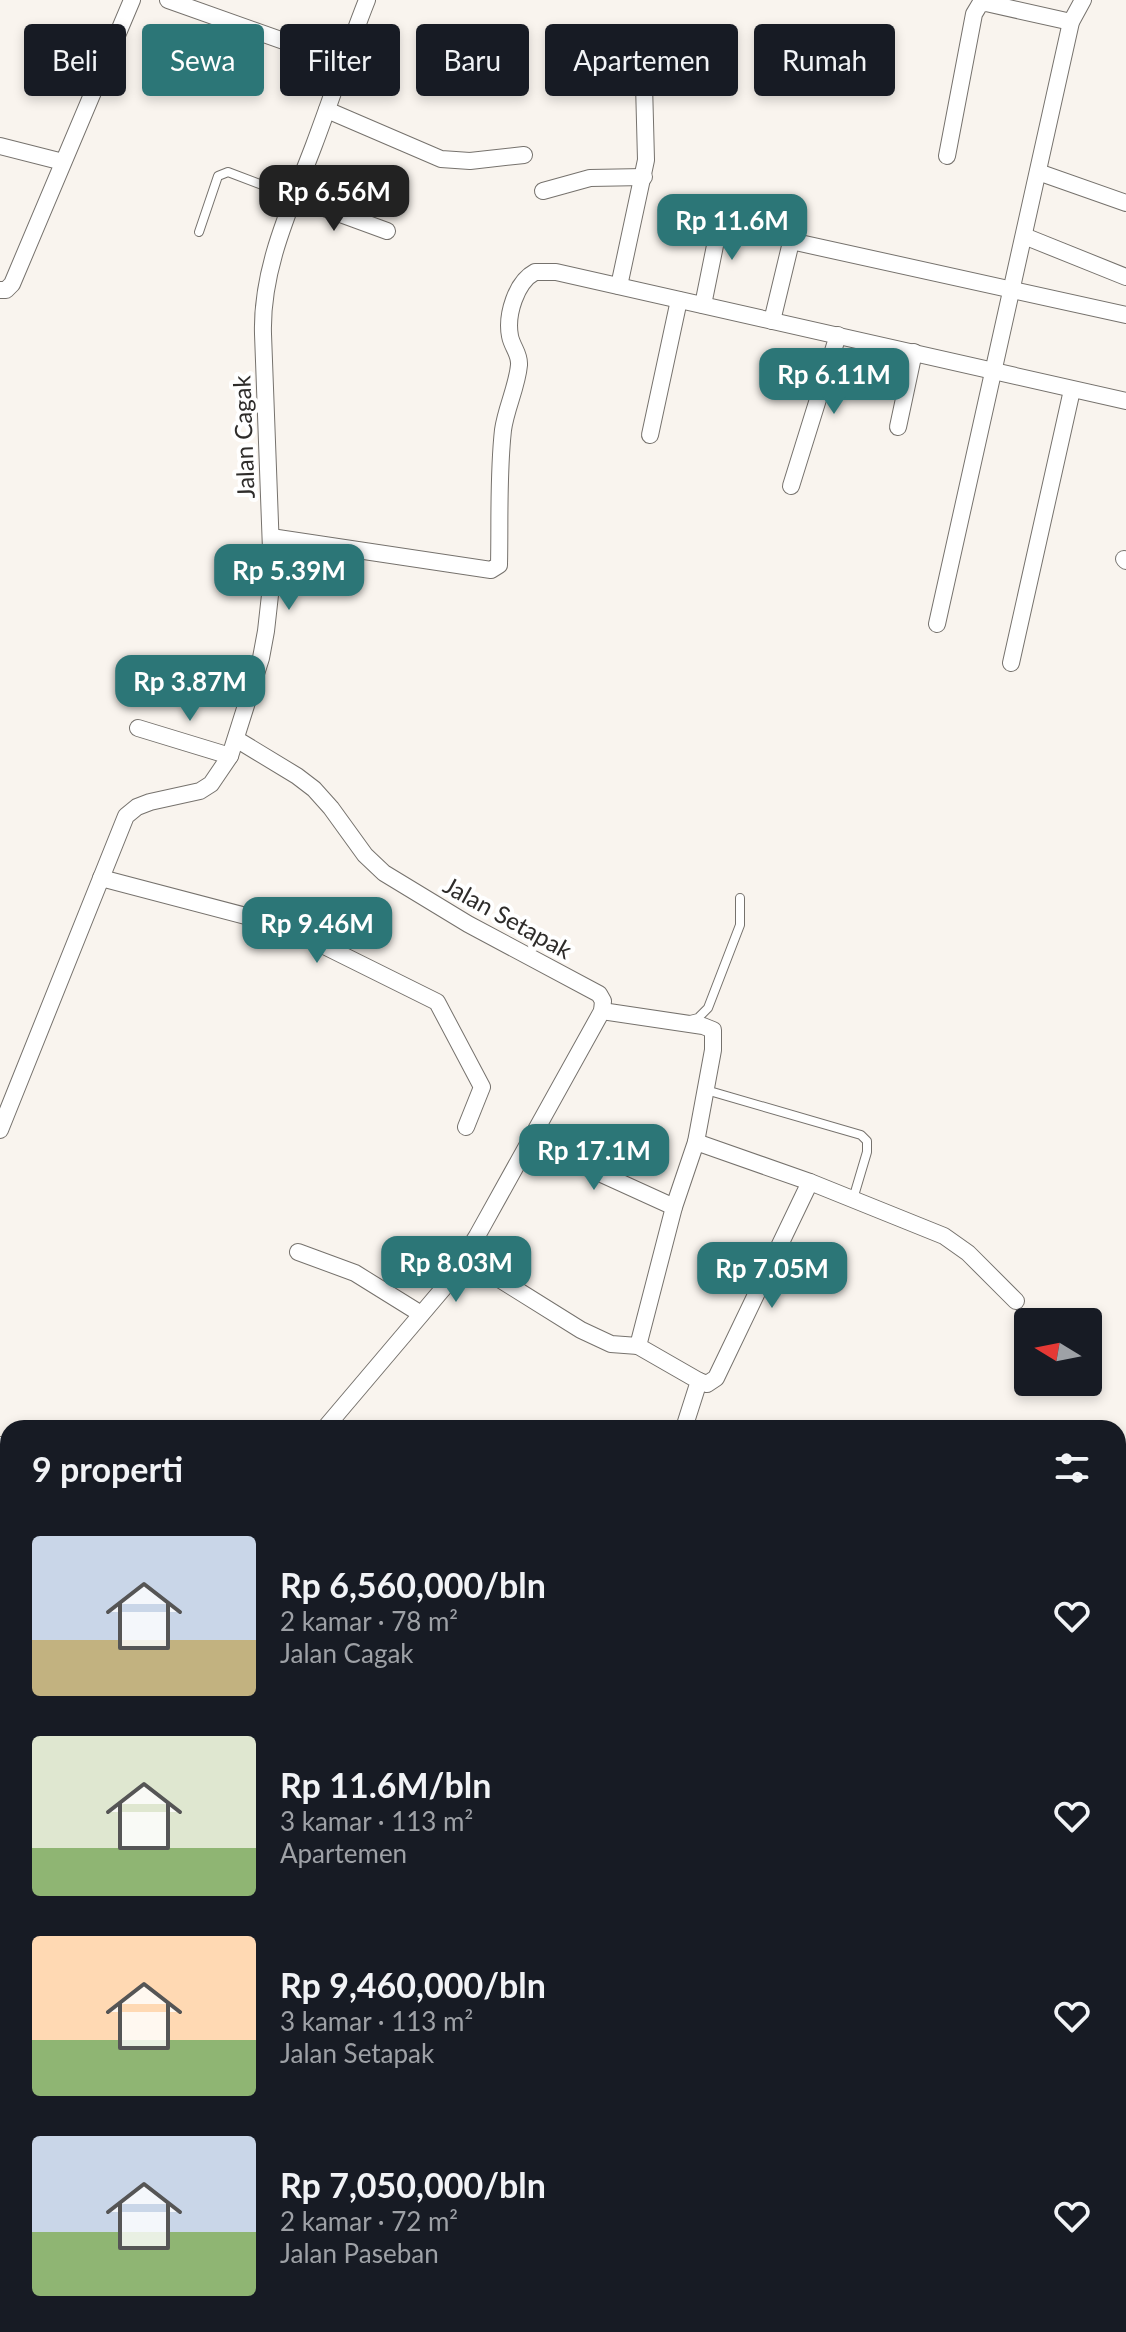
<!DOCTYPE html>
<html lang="id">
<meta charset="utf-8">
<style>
:root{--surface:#171b24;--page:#242831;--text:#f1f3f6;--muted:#9ea1a6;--accent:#2c7677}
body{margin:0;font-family:Lato,sans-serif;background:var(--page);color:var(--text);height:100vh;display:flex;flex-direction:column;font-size:30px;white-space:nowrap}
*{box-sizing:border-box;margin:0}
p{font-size:26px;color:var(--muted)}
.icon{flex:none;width:44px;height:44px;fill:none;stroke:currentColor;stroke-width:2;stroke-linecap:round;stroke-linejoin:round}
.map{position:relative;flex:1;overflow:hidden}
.drawer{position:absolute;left:0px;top:1420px;width:1126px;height:912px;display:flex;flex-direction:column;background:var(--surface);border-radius:24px 24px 0 0;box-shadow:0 4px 12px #0003}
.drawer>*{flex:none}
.banner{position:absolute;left:24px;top:24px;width:1078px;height:72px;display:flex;gap:16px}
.needle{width:52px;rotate:280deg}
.tools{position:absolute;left:1014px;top:1308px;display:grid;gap:16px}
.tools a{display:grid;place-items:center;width:88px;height:88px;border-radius:8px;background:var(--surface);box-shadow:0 4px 12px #0003;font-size:40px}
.price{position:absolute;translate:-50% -68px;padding:0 18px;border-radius:16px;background:var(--accent);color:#fff;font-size:26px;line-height:52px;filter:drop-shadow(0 2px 4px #0008)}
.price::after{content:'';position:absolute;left:50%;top:48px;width:24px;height:18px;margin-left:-12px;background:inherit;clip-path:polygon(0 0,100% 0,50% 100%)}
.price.selected{background:#222;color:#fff}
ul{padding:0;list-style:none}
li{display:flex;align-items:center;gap:24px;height:200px;padding:0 32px}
li span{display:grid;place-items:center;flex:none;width:224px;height:160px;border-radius:8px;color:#555}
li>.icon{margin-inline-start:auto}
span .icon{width:96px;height:96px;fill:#fffc;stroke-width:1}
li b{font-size:34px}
h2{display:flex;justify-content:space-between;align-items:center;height:96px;padding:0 32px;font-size:34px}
.chip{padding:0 28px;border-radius:8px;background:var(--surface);box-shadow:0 4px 12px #0003;font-size:28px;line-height:72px}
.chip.selected{background:var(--accent);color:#fff}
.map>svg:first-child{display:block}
</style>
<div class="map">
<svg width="1126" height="2332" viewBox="0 0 1126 2332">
<rect width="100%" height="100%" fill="#f9f4ee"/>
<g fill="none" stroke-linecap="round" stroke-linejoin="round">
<defs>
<g id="lane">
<polyline points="199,232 218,176 228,172 294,197"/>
<polyline points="690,1020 698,1018 708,1008 740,925 740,898"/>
<polyline points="706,1090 861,1135 867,1141 867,1152 853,1199"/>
</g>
<g id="street">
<polyline points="168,0 343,62"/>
<polyline points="327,110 441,159 470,161 524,155"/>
<polyline points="0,146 63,162"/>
<polyline points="947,156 974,14 980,4 986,3 1071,22"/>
<polyline points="1038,172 1126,203"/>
<polyline points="543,191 590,178 644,177"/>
<polyline points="294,197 387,231"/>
<polyline points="1024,236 1126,277"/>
<polyline points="791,241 1126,315"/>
<polyline points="619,286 646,160 644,84"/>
<polyline points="0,290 6,290 12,284 132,0"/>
<polyline points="703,305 722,211"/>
<polyline points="772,321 798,213"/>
<polyline points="898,427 914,352"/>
<polyline points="650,435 679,300"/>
<polyline points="791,486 838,335"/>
<path d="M 271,537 L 491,570 L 499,565 C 500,520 498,475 503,430 C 506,408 517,387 519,365 C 520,354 512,347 510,336 C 506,315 516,282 535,272 L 556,272 L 1126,401"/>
<polyline points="1124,559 1126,561"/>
<polyline points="937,624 1071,22 1083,0"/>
<polyline points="1011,663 1072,390"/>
<polyline points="138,728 230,756"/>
<polyline points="236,739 297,776 314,789 331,808 365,855 384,873 468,924 599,994 603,1001 602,1011 477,1236 447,1284 325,1428"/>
<polyline points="101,878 284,926 437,1002 482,1087 466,1127"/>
<polyline points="602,1011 703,1026 713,1030 713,1050 696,1142 674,1207 638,1346 699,1381 684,1428"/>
<path d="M 0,1130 L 126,816 L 137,807 L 150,802 L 200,791 L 211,784 L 230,756 L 261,658 L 266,631 L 272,577 L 263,334 C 261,268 291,206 314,145 C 332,97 348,48 367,0"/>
<polyline points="529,1141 674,1207"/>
<polyline points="696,1142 810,1182 944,1236 968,1253 1016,1301"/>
<polyline points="298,1252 355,1273 421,1314"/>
<polyline points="464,1257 581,1330 611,1344 638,1346"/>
<polyline points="699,1381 707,1384 716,1378 810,1182"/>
<polyline points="0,1445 8,1447"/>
<polyline points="1118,1889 1126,1882"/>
<polyline points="1118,1916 1126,1925"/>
<polyline points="0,1948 8,1952"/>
<polyline points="692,2324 704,2332"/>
<polyline points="910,2324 918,2332"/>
<polyline points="90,2332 95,2324"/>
<polyline points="765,2332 772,2324"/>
</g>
</defs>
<!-- lane casing -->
<use href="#lane" stroke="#76726d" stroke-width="10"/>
<!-- street casing -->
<use href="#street" stroke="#76726d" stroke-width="18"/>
<!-- path -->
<g stroke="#bbb7b3" stroke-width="3" stroke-dasharray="6 4" stroke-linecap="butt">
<polyline points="0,2132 8,2136"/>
<polyline points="295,2332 300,2324"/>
</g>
<!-- lane -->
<use href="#lane" stroke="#fff" stroke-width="8"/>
<!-- street -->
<use href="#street" stroke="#fff" stroke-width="16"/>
</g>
<g text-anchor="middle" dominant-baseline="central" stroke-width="8" stroke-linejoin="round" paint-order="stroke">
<!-- street labels -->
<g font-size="24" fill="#2e2c2a" stroke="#fff">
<text transform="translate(243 437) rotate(-92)">Jalan Cagak</text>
<text transform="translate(508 917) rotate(29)">Jalan Setapak</text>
</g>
</g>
</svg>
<div class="tools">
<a><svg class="needle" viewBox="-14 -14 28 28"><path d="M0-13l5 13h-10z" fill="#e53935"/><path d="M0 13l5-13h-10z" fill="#9ea1a6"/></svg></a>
</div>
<b class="price selected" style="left:334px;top:233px">Rp 6.56M</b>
<b class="price" style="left:732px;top:262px">Rp 11.6M</b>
<b class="price" style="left:834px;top:416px">Rp 6.11M</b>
<b class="price" style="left:289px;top:612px">Rp 5.39M</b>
<b class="price" style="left:190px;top:723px">Rp 3.87M</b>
<b class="price" style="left:317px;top:965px">Rp 9.46M</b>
<b class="price" style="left:594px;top:1192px">Rp 17.1M</b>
<b class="price" style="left:456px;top:1304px">Rp 8.03M</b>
<b class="price" style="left:772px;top:1310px">Rp 7.05M</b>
<div class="banner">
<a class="chip">Beli</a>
<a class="chip selected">Sewa</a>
<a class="chip">Filter</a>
<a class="chip">Baru</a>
<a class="chip">Apartemen</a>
<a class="chip">Rumah</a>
</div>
<section class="drawer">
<h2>9 properti<svg class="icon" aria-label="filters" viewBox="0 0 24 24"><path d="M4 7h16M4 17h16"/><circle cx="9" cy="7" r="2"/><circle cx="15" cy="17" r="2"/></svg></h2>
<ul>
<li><span style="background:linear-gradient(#c9d6e8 65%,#c2b280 0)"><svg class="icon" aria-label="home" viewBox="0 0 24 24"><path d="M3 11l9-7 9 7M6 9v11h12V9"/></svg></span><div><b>Rp 6,560,000/bln</b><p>2 kamar · 78 m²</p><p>Jalan Cagak</p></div><svg class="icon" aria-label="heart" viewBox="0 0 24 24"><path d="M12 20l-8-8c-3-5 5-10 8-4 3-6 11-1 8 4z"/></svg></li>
<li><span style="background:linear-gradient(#dfe7d0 70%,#8fb573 0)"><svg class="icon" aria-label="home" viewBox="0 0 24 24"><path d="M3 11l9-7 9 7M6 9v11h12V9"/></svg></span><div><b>Rp 11.6M/bln</b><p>3 kamar · 113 m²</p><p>Apartemen</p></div><svg class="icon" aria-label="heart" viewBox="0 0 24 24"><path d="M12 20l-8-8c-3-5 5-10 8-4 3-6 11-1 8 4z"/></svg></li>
<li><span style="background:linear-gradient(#ffd9b3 65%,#8fb573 0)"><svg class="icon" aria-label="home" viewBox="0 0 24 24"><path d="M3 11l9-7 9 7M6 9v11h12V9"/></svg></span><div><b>Rp 9,460,000/bln</b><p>3 kamar · 113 m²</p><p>Jalan Setapak</p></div><svg class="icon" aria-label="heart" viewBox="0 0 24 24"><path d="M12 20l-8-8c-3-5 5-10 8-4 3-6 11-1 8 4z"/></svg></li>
<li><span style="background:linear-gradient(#c9d6e8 60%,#8fb573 0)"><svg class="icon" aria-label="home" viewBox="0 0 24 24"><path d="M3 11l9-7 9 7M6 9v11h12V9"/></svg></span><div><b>Rp 7,050,000/bln</b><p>2 kamar · 72 m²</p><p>Jalan Paseban</p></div><svg class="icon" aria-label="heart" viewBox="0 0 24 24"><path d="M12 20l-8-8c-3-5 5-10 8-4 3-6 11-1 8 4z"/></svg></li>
</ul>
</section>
</div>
